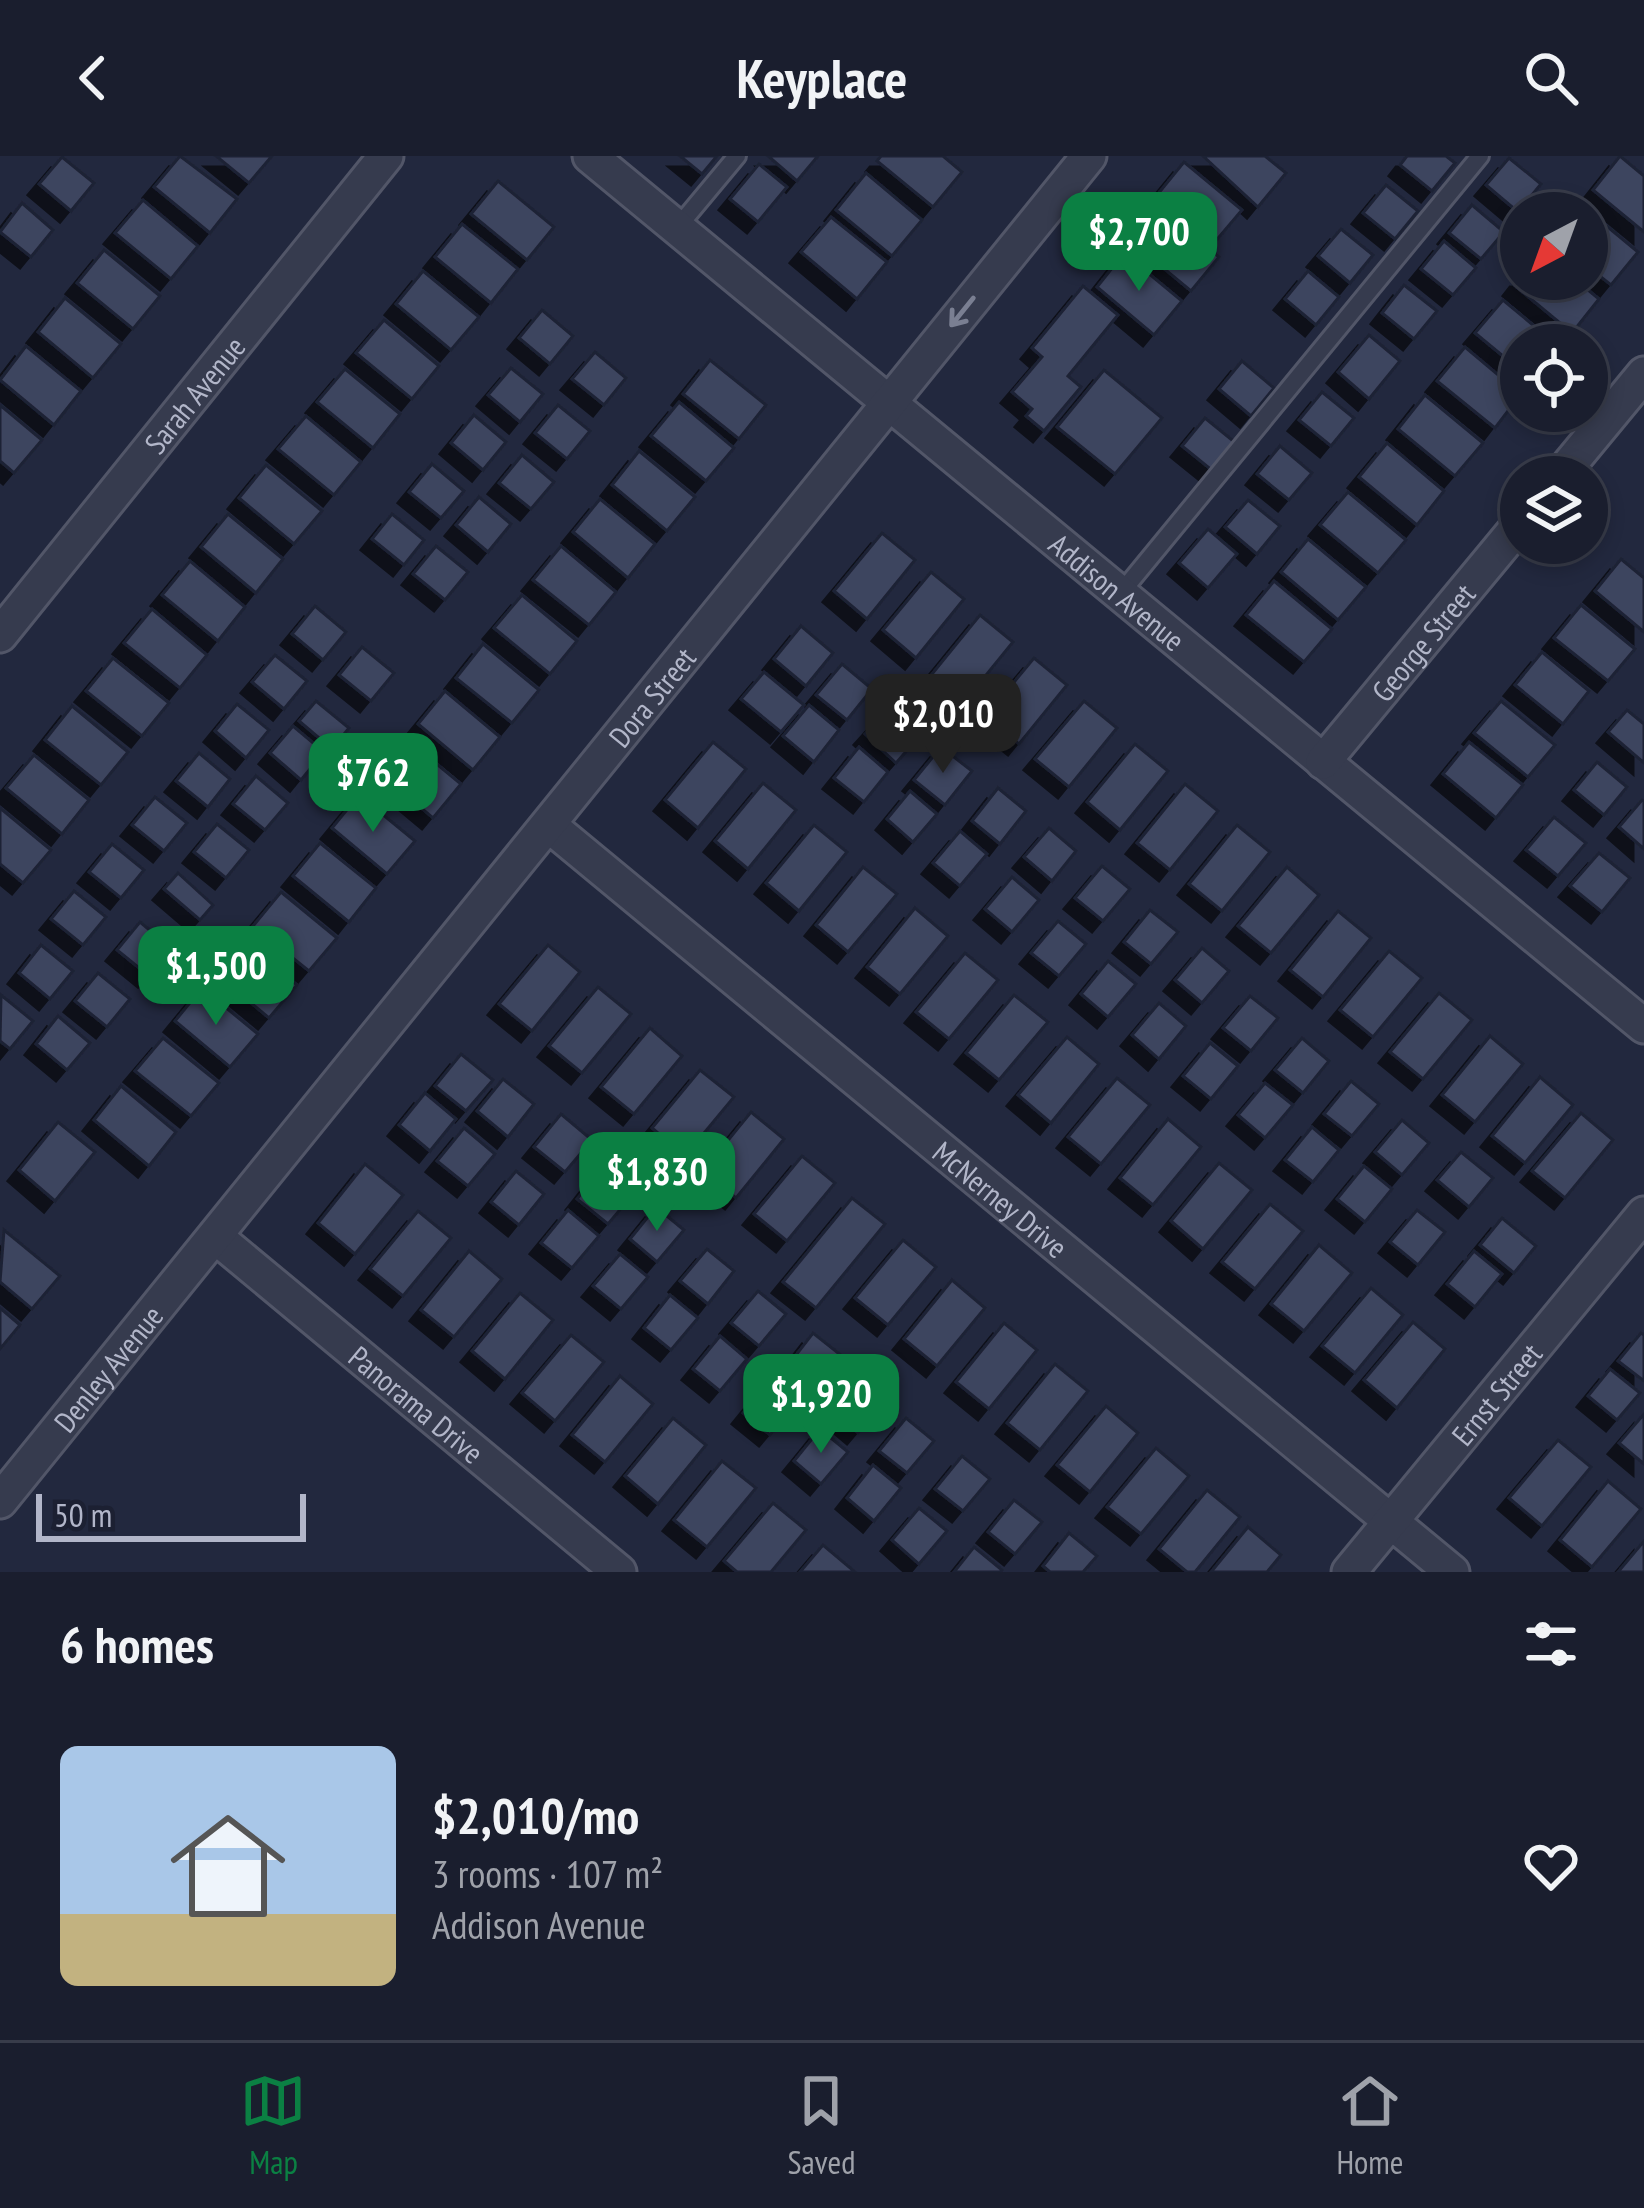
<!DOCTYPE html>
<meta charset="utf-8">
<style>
:root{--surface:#1a1e2e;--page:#272b3a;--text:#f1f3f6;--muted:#9fa2aa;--line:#383c4a;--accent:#0b8043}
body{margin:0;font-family:"PT Sans Narrow",sans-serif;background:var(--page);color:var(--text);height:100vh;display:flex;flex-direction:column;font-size:45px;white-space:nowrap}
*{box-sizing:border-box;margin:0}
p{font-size:39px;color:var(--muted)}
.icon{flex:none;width:66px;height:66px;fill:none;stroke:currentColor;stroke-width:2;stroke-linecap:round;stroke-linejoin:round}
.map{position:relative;height:1416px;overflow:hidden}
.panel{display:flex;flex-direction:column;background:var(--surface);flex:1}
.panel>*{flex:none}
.needle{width:78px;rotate:221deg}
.tools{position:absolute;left:1500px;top:36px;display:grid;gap:24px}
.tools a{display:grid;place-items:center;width:108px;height:108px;border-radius:50%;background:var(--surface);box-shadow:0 6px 18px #0003,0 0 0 3px var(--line);font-size:60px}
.scale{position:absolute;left:36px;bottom:30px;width:270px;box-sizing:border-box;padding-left:12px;border:6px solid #b2b6c9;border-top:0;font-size:33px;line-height:42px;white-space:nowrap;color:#b2b6c9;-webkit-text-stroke:9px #1c2032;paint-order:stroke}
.price{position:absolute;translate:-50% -102px;padding:0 27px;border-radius:24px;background:var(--accent);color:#fff;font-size:39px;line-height:78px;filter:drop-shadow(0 3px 6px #0008)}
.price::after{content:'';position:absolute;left:50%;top:72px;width:36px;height:27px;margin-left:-18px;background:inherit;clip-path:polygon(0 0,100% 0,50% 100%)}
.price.current{background:#222;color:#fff}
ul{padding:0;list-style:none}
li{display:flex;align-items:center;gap:36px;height:300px;padding:0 60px}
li+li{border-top:3px solid var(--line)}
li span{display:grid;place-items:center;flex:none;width:336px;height:240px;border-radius:18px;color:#555}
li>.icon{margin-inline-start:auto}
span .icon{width:144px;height:144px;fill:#fffc;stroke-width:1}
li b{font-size:51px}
h2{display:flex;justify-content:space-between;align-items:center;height:144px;padding:0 60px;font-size:51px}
header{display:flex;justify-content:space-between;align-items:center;height:156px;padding:0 60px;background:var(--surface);font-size:54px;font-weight:600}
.dock{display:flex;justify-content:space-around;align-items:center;height:168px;border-top:3px solid var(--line);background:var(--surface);font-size:33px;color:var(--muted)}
.dock a{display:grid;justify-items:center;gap:6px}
.dock .current{color:var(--accent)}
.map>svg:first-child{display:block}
</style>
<header><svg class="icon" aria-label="back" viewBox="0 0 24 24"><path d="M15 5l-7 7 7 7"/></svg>Keyplace<svg class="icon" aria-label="search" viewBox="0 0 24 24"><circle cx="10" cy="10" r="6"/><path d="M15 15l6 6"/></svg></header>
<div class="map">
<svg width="1644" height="1416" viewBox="0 0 1644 1416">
<defs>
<filter id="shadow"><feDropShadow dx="-11" dy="11" stdDeviation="0" flood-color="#0009"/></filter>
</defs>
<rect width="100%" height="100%" fill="#22283e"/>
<!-- building -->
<g fill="#3e445e" stroke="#1e2234" stroke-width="3" filter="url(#shadow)">
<polygon points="180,0 237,43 210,77 154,31"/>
<polygon points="216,0 272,0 249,27"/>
<polygon points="680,0 717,0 702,18"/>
<polygon points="768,0 818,0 797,25"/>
<polygon points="881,0 943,0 962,16 933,51 877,5"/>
<polygon points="1203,0 1265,0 1286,17 1258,51"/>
<polygon points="1407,0 1446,0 1455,7 1432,35 1400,9"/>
<polygon points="1620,0 1644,20 1644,76 1593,34"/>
<polygon points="62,1 94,27 71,55 39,28"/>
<polygon points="1509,2 1541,28 1518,56 1486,29"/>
<polygon points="1184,6 1242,54 1214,87 1157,39"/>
<polygon points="759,8 787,31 758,66 730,43"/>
<polygon points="866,17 922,64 892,100 836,54"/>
<polygon points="498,25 554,71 527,104 471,58"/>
<polygon points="1386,29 1418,55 1395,83 1363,57"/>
<polygon points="143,44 198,90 171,123 115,77"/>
<polygon points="22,47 53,74 31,101 0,76"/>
<polygon points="1580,48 1638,96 1611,129 1587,110 1587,57 1573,57"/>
<polygon points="1472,49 1504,76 1481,103 1449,77"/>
<polygon points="1161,53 1219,101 1191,135 1133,87"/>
<polygon points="831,61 887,106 857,143 801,96"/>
<polygon points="462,68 518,113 491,147 435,101"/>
<polygon points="1341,73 1373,99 1350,127 1318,100"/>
<polygon points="1444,85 1476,112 1453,139 1421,113"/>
<polygon points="104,94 160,140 133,173 77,127"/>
<polygon points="1124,97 1182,145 1154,179 1097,131"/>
<polygon points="423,115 479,161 451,194 396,148"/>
<polygon points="1308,115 1339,141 1316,169 1285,143"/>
<polygon points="1521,120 1575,123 1599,143 1572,177 1514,129"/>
<polygon points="1404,129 1437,155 1414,183 1382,157"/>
<polygon points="1083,130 1118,159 1068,220 1081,231 1044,275 1026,260 1032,253 1012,236 1042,201 1032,192"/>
<polygon points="65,142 121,188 93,222 38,176"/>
<polygon points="1503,144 1557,189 1521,189 1521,215 1475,177"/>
<polygon points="542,154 573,180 550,208 519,182"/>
<polygon points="384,164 439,210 412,243 356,197"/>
<polygon points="1369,179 1400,205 1369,243 1338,216"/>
<polygon points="26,190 81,235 54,269 0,224"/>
<polygon points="1465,191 1521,238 1495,272 1437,225"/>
<polygon points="595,196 626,222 604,249 572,223"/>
<polygon points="710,204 766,249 739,283 683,238"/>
<polygon points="1242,205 1274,232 1251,260 1219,233"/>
<polygon points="511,212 543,238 520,266 488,239"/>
<polygon points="345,213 400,258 373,292 317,246"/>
<polygon points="1104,214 1162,262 1115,318 1057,271"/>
<polygon points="1322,236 1354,262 1331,290 1299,264"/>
<polygon points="1425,239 1483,287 1455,320 1398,273"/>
<polygon points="679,246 734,292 706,325 651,280"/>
<polygon points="0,249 42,284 14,317 0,305"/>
<polygon points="558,249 590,275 567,303 535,277"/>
<polygon points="474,259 506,286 483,314 451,287"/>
<polygon points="306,260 361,306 334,339 278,293"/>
<polygon points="1205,262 1237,288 1214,316 1182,290"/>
<polygon points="1387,287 1444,335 1417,369 1359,321"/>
<polygon points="1280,290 1312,317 1289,344 1257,318"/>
<polygon points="639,295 695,341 667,375 612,329"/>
<polygon points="522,299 554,326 531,353 499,327"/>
<polygon points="432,308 464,335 441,362 409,336"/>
<polygon points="266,309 322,355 294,388 239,342"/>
<polygon points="1348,336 1406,384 1378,417 1320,369"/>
<polygon points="479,341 511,368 488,396 456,369"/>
<polygon points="600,343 655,388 628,422 573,376"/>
<polygon points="1248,344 1280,370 1257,398 1225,371"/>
<polygon points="228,358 283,403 256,437 201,391"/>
<polygon points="392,358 424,384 404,409 372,383"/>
<polygon points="1208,373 1237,398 1208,432 1179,407"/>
<polygon points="882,377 915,404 867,463 834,435"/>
<polygon points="1308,383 1366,431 1338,464 1281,416"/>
<polygon points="436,390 468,416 445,444 413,418"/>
<polygon points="561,390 616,436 589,469 533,424"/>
<polygon points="1621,403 1644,422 1644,476 1595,435"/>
<polygon points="190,405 245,451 218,485 162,439"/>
<polygon points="931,416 964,443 916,502 883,474"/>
<polygon points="1274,425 1332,473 1304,506 1246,459"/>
<polygon points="522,439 577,485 550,518 494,472"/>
<polygon points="1581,449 1635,493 1608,525 1554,482"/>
<polygon points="315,450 346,476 323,504 292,478"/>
<polygon points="152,453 207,499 180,532 124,487"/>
<polygon points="980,459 1013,486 965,545 932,518"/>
<polygon points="801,470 833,497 806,530 774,503"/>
<polygon points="483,488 539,534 512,567 456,522"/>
<polygon points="362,491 394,517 371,545 339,519"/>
<polygon points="1542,496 1589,535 1563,568 1515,529"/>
<polygon points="275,499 307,525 284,553 252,526"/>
<polygon points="113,502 169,547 142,580 86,535"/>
<polygon points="1034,502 1067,529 1019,588 985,561"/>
<polygon points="842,508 872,533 847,564 816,539"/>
<polygon points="764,516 804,549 781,576 741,543"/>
<polygon points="445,535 500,581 473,614 418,568"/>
<polygon points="316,545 349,572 332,593 299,565"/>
<polygon points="1084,545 1117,572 1069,631 1035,603"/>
<polygon points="1501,545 1555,589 1528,621 1474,577"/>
<polygon points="894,546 925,574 896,607 865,578"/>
<polygon points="237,548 269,574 246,602 215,575"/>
<polygon points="809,549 839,574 814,606 783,580"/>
<polygon points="72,550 128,596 101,629 45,584"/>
<polygon points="1627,554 1644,568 1644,607 1608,576"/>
<polygon points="293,570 324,596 301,624 270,597"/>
<polygon points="405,582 461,628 433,662 378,616"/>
<polygon points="713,586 746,613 698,672 665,644"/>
<polygon points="1469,586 1523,629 1496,662 1443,618"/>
<polygon points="1135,588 1168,615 1120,674 1087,646"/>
<polygon points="859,591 888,616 864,646 834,622"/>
<polygon points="941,591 972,615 945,649 914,624"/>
<polygon points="199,597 230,623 208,651 176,625"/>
<polygon points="34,599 89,644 62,678 6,632"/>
<polygon points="1597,606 1627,631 1604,659 1574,634"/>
<polygon points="256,620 288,647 265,674 233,648"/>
<polygon points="763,627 796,654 748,713 715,685"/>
<polygon points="1185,628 1218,655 1170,714 1137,687"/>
<polygon points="998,632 1026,655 1000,688 972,665"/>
<polygon points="910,635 937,658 913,686 887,663"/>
<polygon points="359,639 415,685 387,718 332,672"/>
<polygon points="155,641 187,667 164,695 132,669"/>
<polygon points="1642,644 1644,645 1644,693 1619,671"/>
<polygon points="0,652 51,694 23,727 0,708"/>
<polygon points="1554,661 1586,687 1558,720 1526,694"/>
<polygon points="217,668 249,694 226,722 194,696"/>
<polygon points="814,669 847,696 799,755 766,727"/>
<polygon points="1237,669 1270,696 1222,755 1189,728"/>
<polygon points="1049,672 1076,695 1052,725 1024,701"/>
<polygon points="960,675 987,698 960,730 933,707"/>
<polygon points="320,687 376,732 349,766 293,720"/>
<polygon points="112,688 144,714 121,742 89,716"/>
<polygon points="1599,697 1630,722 1602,756 1570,730"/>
<polygon points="1102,710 1130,733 1103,765 1075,742"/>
<polygon points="863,711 897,738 848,796 816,769"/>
<polygon points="1287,711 1319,739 1271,797 1238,770"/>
<polygon points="178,717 213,749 200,764 164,733"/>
<polygon points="1012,721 1039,744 1012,776 985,753"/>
<polygon points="74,735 106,761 83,789 51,763"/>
<polygon points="281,736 337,782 309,815 253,770"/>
<polygon points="915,752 948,780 900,838 867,811"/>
<polygon points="1150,754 1178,776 1151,808 1124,786"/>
<polygon points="1338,755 1371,782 1323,841 1290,814"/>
<polygon points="1058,765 1086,788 1059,820 1031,797"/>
<polygon points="140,766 171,792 149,820 117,794"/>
<polygon points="242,783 297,829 269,862 214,816"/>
<polygon points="41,789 73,815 50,843 19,817"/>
<polygon points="548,789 580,816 532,875 499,848"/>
<polygon points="1202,792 1229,815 1202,847 1175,824"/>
<polygon points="1389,795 1422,822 1373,881 1340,854"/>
<polygon points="965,797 998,824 949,883 916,856"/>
<polygon points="1108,805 1136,828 1108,861 1081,838"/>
<polygon points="98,817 130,843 107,871 75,845"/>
<polygon points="598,831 631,858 582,917 549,890"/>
<polygon points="202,832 258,878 230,911 175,865"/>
<polygon points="1439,837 1472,864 1423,923 1390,896"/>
<polygon points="1,839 33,865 10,893 0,885"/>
<polygon points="1014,839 1048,866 999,924 966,897"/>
<polygon points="1250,840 1278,862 1251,895 1223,872"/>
<polygon points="1159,847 1186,870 1159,903 1132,879"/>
<polygon points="58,860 90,887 67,914 36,888"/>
<polygon points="650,872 682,900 634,958 601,931"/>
<polygon points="1490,880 1523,908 1475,966 1442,939"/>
<polygon points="1067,881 1099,908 1051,967 1018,939"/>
<polygon points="163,882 219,927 191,960 135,915"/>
<polygon points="1302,882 1329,905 1303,937 1275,914"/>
<polygon points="1210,887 1238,910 1211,943 1183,920"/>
<polygon points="461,898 493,924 466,955 435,930"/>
<polygon points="700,914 734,941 685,1000 652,972"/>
<polygon points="1540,921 1573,949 1525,1007 1492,980"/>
<polygon points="1117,922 1150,949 1101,1008 1068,981"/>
<polygon points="503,923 534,948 508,981 477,955"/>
<polygon points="1351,925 1379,948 1352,980 1324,958"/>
<polygon points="1265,927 1293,949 1265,982 1238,959"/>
<polygon points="121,930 176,976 149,1010 94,964"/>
<polygon points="425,937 456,963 430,995 399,969"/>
<polygon points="751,956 784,983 736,1042 703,1015"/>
<polygon points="1581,957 1613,984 1565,1042 1532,1015"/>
<polygon points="561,958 592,984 565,1016 534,991"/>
<polygon points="1168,963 1201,991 1153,1049 1120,1022"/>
<polygon points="1402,964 1429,987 1402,1019 1375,996"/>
<polygon points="58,966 95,996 55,1045 19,1014"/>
<polygon points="1312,971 1339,994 1313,1026 1285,1004"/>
<polygon points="464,972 495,998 468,1030 437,1005"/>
<polygon points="1461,996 1493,1022 1469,1051 1437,1024"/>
<polygon points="802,1000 835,1027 787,1085 754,1058"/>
<polygon points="1219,1007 1252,1034 1203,1093 1171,1065"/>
<polygon points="365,1008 403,1039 355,1098 318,1067"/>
<polygon points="603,1010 635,1036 608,1068 577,1043"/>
<polygon points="1364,1010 1392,1033 1365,1066 1337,1043"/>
<polygon points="516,1015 544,1038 519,1069 491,1046"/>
<polygon points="852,1042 885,1068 816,1152 783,1126"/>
<polygon points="1270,1048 1303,1075 1255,1133 1222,1106"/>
<polygon points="656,1051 684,1074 657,1106 630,1083"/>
<polygon points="568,1054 599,1080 572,1112 541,1087"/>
<polygon points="1417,1054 1445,1076 1418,1109 1390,1086"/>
<polygon points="418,1055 451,1082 403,1140 370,1113"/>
<polygon points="1502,1062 1536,1090 1514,1117 1480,1089"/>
<polygon points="4,1074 60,1120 32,1153 0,1126"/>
<polygon points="903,1084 936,1111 888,1169 855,1142"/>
<polygon points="1319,1089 1352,1117 1304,1175 1271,1148"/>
<polygon points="707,1093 734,1115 708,1148 680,1125"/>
<polygon points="469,1095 502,1123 454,1181 421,1154"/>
<polygon points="1474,1095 1502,1118 1475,1151 1447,1128"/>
<polygon points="620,1098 648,1121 621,1153 593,1130"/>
<polygon points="952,1124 985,1152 937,1210 904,1183"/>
<polygon points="1371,1132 1403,1159 1355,1217 1322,1190"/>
<polygon points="758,1135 786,1158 759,1190 731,1167"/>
<polygon points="520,1137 553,1164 505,1223 472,1195"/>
<polygon points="670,1139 698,1162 671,1194 644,1172"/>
<polygon points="0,1152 20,1169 0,1193"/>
<polygon points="1413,1166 1445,1193 1397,1252 1364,1224"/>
<polygon points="1004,1167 1037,1194 989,1253 956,1226"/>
<polygon points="813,1177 842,1200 818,1230 789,1208"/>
<polygon points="1641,1177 1644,1179 1644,1225 1618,1205"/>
<polygon points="571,1179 604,1206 555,1265 522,1237"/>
<polygon points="720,1180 747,1203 720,1235 693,1213"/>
<polygon points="1055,1208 1088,1235 1040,1294 1007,1267"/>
<polygon points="1610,1213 1640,1237 1617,1264 1588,1240"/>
<polygon points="620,1220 653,1248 605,1306 572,1279"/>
<polygon points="858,1222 885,1245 858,1277 831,1254"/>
<polygon points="770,1224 797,1247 770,1279 743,1257"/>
<polygon points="1106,1250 1138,1277 1090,1336 1057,1309"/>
<polygon points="1644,1258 1644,1308 1619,1287"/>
<polygon points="673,1262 706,1289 658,1348 625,1320"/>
<polygon points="906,1262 934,1285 907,1317 879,1295"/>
<polygon points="820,1273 848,1296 821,1328 794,1305"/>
<polygon points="1558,1284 1591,1311 1542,1370 1509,1342"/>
<polygon points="1156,1292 1189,1320 1141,1378 1107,1351"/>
<polygon points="962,1300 990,1323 963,1355 935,1333"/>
<polygon points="722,1305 756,1332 707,1391 674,1364"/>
<polygon points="873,1309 901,1332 874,1365 847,1342"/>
<polygon points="1608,1325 1641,1353 1592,1411 1560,1384"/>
<polygon points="1207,1334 1240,1361 1195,1416 1187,1416 1159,1393"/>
<polygon points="1014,1344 1042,1366 1015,1398 988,1376"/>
<polygon points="773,1347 806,1374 771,1416 737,1416 724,1405"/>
<polygon points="919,1352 947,1375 919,1408 892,1384"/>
<polygon points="1248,1371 1281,1399 1267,1416 1211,1416"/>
<polygon points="1069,1377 1097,1400 1083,1416 1050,1416 1043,1410"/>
<polygon points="1644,1385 1644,1416 1618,1416"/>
<polygon points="823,1389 855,1416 800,1416"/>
<polygon points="974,1391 1002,1414 1000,1416 954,1416"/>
</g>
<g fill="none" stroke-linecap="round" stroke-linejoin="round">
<defs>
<g id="lane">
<polyline points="677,72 737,0"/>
<polyline points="1120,438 1480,0"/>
</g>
<g id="street">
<path id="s1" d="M 590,0 L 1644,870"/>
<polyline points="1559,321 1644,218"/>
<path id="s2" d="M 0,479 L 386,0"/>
<path id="s3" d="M 1323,606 L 1521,367"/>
<path id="s4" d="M 550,670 L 1452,1416"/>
<path id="s5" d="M 216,1081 L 619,1416"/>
<path id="s6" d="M 0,1345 L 1089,0"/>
<path id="s7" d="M 1349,1416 L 1644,1058"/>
</g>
</defs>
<!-- lane casing -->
<use href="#lane" stroke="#525668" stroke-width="22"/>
<!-- street casing -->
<use href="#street" stroke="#525668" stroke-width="39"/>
<!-- lane -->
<use href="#lane" stroke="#363b4e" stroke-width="16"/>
<!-- street -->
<use href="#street" stroke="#363b4e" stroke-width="33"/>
</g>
<!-- one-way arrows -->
<defs><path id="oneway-shaft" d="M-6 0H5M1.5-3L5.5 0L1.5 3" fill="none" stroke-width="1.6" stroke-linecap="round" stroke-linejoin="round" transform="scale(3)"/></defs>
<use stroke="#7a7f92" href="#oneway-shaft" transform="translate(962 156) rotate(129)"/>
<g text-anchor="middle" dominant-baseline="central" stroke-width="12" stroke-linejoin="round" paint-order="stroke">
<!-- street labels -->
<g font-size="30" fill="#b2b6c9" stroke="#1c2032">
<text stroke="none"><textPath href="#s2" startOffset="309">Sarah Avenue</textPath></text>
<text stroke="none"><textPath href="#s1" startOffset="684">Addison Avenue</textPath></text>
<text stroke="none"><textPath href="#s3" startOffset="156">George Street</textPath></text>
<text stroke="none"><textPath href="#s6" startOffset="1035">Dora Street</textPath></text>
<text stroke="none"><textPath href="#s4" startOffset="585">McNerney Drive</textPath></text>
<text stroke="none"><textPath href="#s6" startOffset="171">Denley Avenue</textPath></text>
<text stroke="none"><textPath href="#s7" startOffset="231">Ernst Street</textPath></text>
<text stroke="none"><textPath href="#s5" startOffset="261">Panorama Drive</textPath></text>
</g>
</g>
</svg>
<div class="tools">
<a><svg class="needle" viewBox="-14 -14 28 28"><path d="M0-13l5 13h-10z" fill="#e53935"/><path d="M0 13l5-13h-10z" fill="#9fa2aa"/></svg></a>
<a><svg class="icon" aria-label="locate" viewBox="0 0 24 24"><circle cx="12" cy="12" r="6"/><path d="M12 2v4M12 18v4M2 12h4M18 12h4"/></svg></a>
<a><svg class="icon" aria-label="layers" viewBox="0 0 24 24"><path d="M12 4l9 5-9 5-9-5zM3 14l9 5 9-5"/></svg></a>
</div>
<div class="scale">50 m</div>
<b class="price" style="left:1139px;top:138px">$2,700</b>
<b class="price current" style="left:943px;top:620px">$2,010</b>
<b class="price" style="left:373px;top:679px">$762</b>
<b class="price" style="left:216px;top:872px">$1,500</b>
<b class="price" style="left:657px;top:1078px">$1,830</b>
<b class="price" style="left:821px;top:1300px">$1,920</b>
</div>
<section class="panel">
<h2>6 homes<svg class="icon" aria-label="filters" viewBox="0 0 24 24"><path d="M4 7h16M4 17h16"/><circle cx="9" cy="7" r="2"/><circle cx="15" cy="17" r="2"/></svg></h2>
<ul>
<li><span style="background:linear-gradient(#a9c7e8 70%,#c2b280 0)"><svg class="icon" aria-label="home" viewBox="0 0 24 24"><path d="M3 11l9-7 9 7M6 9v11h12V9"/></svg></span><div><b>$2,010/mo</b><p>3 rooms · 107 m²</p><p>Addison Avenue</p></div><svg class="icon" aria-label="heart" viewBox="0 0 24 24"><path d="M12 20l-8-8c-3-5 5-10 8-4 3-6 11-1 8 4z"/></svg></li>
</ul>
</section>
<nav class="dock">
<a class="current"><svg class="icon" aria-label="map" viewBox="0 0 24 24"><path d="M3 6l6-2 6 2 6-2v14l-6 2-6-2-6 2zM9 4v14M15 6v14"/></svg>Map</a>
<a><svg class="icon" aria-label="saved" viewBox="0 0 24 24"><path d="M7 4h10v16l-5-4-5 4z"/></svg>Saved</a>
<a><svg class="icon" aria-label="home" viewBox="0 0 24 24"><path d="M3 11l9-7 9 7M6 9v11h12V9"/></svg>Home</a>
</nav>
